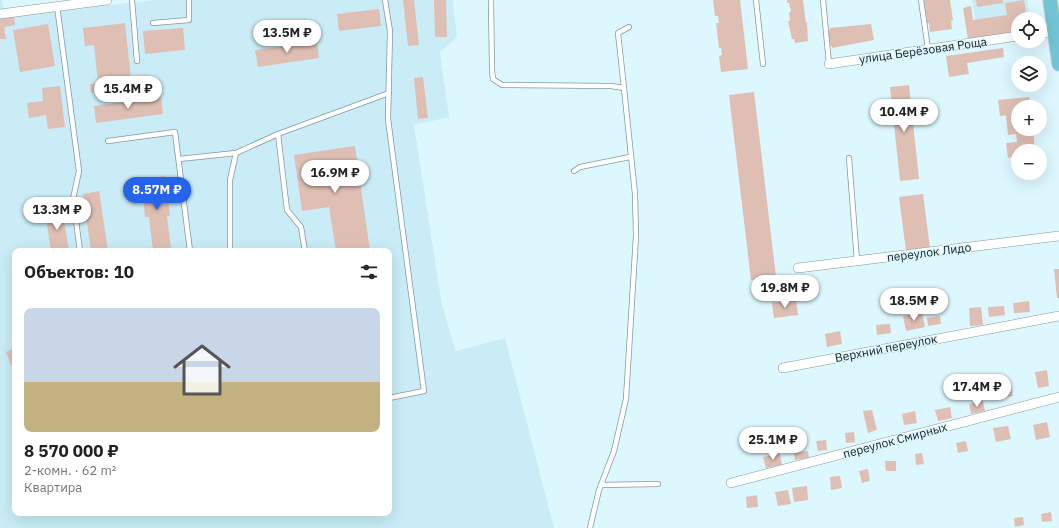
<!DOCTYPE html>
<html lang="ru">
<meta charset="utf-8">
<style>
:root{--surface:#fff;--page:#f6f6f6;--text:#202124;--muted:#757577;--line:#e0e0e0;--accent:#2563eb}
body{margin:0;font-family:"IBM Plex Sans",sans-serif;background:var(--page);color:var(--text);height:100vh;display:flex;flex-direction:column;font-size:15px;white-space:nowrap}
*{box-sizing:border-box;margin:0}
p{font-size:13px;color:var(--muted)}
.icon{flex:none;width:22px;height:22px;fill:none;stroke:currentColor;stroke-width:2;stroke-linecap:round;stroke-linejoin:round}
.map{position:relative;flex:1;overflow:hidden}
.details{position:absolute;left:12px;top:248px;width:380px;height:268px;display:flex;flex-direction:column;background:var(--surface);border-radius:8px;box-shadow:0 4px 16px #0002}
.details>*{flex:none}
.tools{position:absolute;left:1011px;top:12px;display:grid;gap:8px}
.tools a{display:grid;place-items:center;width:36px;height:36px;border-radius:50%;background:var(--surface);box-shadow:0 4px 16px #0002;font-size:20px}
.price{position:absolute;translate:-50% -34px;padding:0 9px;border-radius:14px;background:#fff;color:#222;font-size:13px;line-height:26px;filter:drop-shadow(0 1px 2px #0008)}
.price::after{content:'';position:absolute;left:50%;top:24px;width:12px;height:9px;margin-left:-6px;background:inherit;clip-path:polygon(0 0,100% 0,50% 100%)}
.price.on{background:var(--accent);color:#fff}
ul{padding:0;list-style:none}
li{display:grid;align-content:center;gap:8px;height:212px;padding:0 12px}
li+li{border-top:1px solid var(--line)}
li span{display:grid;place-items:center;height:124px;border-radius:8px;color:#555}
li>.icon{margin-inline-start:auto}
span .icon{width:72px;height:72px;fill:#fffc;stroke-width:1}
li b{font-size:17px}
h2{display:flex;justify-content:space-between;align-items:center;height:48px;padding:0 12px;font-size:17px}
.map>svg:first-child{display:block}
</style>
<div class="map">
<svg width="1059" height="528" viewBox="0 0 1059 528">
<rect width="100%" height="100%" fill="#ddf7fe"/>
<!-- built -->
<g fill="#c9ecf6" fill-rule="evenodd">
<path d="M 0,0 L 2,0 L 5,17 L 155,0 L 453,0 L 457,37 L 440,52 L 449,117 L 414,125 L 442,306 L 456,351 L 505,338 L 554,528 L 0,528 ZM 15,251 L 389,251 L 389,513 L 15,513 Z"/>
<polygon points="972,0 1027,0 1030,19 1018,19 978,38"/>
</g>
<!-- building -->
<g fill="#dfbfb4">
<polygon points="403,0 414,0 419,45 408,46"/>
<polygon points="434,0 446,0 447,37 435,37"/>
<polygon points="713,0 740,0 748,69 721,72 719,56 722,55 721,48 719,48 716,23 719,23 718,16 715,16"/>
<polygon points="787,0 803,0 806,23 807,22 808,41 795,43 794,39 792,39 788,21 790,21 789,12 791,12 789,3 787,3"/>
<polygon points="924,0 950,0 953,20 951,21 952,29 930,32 929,23 927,23"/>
<polygon points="976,0 1003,0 1003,3 977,7"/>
<polygon points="1024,0 1027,19 1018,19 1018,32 968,39 963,8 971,6 973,20 1007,15 1005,3"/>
<polygon points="379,9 381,26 339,31 337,14"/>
<polygon points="14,17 15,25 4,27 6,39 0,39 0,19"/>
<polygon points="125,23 131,79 140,78 141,88 91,93 90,84 98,83 94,45 85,46 83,28"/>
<polygon points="48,24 55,66 20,72 13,30"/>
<polygon points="871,24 874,40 832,48 832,46 827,47 825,30 830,30 830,28"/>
<polygon points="183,28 185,50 145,54 143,31"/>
<polygon points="317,42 319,58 258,67 255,50"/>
<polygon points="1003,48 1004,57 967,63 969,74 949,77 946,56"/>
<polygon points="423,77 428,118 418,119 414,78"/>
<polygon points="909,85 919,179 900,181 890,87"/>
<polygon points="60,86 65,127 48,129 46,115 29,118 27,103 43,101 42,88"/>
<polygon points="754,92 776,277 751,280 729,95"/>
<polygon points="161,97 163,114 96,123 94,106"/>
<polygon points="1029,97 1031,107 1018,107 1018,129 1033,129 1035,151 1018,151 1018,156 1008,158 1006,143 1017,142 1016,134 1008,135 1006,115 1000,116 998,100"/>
<polygon points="355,146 370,251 336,251 329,207 302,211 294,155"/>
<polygon points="165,176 170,216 167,216 171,249 153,251 149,217 145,217 141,179"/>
<polygon points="99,191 108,251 91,251 83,194"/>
<polygon points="923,194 930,248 906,251 899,197"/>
<polygon points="62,209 69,251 51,251 45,212"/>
<polygon points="1054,269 1059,269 1059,298 1057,298"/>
<polygon points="796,300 798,315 774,318 772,303"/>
<polygon points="1029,301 1030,312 1014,313 1013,303"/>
<polygon points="1004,306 1005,315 989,317 988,307"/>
<polygon points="981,307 983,325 970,326 969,308"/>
<polygon points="922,312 925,327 906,331 903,316"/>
<polygon points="940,316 941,324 928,326 927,318"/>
<polygon points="890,324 891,333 877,335 876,325"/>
<polygon points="840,331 842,344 827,347 825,334"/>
<polygon points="15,348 15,375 6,352"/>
<polygon points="1047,370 1049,386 1038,388 1035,372"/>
<polygon points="1010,382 1013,396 998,399 995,385"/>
<polygon points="983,401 985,411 971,414 969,404"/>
<polygon points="950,407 952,418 938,421 935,410"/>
<polygon points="872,410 877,430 868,433 863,411"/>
<polygon points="915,411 917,423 904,425 902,414"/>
<polygon points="1047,422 1050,437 1036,440 1033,425"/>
<polygon points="1008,426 1011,439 996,442 993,428"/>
<polygon points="854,432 855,442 846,443 845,433"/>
<polygon points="826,440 827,450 818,451 816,441"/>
<polygon points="966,441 968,451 958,453 956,443"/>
<polygon points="808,451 809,458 795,460 794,453"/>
<polygon points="922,453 924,464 916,465 915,454"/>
<polygon points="780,454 782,465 766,468 763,457"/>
<polygon points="885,461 896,461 896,471 886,471"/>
<polygon points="868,469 870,481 862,483 859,471"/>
<polygon points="840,476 842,488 831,490 830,477"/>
<polygon points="807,486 808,500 794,502 792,488"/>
<polygon points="788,490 791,504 778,506 775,492"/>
<polygon points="757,495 758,507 747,508 746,497"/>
<polygon points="1051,512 1052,521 1042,522 1041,514"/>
<polygon points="1023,517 1024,525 1015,527 1014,518"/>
</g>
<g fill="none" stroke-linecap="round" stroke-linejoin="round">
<defs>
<g id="service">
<polyline points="132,0 137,61"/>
<polyline points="385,0 390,31 388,119 424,391 389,398"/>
<polyline points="491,0 492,71 493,79 502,85 611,86 624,88 635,194 636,236 626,399 614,451 599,490 590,528"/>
<polyline points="756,0 763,64"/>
<polyline points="823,0 829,64"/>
<polyline points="921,0 928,49"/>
<polyline points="57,6 79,171 73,199 80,251"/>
<polyline points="153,23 189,20 189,0"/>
<polyline points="624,88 618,33 629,27"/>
<polyline points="278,134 389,93"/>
<polyline points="108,141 175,132 190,251"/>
<polyline points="849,158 857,261"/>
<polyline points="179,159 236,153"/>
<polyline points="574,171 580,167 630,157"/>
<polyline points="230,251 230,180 236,153 278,134 287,210 301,227 305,251"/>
<polyline points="601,485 658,484"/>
</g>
<g id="minor">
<polyline points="0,14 107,0"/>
<polyline points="1040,33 1055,32"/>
<polyline points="829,64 1018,36"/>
<polyline points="798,268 1059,236"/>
<polyline points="783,368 1059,316"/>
<polyline points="731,483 1059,397"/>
</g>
<polyline id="primary" points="1050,0 1059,64"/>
</defs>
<!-- service casing -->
<use href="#service" stroke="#819aa0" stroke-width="6"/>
<!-- minor casing -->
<use href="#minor" stroke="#819aa0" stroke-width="10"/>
<!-- primary casing -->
<use href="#primary" stroke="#dadbdc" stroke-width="16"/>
<!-- service -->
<use href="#service" stroke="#fff" stroke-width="4.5"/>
<!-- minor -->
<use href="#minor" stroke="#fff" stroke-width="9"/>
<!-- primary -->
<use href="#primary" stroke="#73c4d4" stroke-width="14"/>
</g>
<g text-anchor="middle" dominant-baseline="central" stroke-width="3" stroke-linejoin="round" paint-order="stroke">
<!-- street labels -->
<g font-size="12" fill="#162022" stroke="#ddf7fe">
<text transform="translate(923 50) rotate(-8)">улица Берёзовая Роща</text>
<text transform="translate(929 252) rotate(-7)">переулок Лидо</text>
<text transform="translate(886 348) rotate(-11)">Верхний переулок</text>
<text transform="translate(895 440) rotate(-15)">переулок Смирных</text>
</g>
</g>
</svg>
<div class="tools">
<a><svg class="icon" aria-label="locate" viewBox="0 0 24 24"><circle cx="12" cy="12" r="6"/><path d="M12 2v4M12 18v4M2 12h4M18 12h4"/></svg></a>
<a><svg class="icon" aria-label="layers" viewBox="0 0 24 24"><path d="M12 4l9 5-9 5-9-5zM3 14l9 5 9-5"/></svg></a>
<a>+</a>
<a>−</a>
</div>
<b class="price" style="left:287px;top:54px">13.5M ₽</b>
<b class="price" style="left:128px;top:110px">15.4M ₽</b>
<b class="price" style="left:904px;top:133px">10.4M ₽</b>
<b class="price" style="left:335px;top:194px">16.9M ₽</b>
<b class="price on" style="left:157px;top:211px">8.57M ₽</b>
<b class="price" style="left:57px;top:231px">13.3M ₽</b>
<b class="price" style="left:785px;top:309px">19.8M ₽</b>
<b class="price" style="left:914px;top:322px">18.5M ₽</b>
<b class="price" style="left:977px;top:408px">17.4M ₽</b>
<b class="price" style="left:773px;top:461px">25.1M ₽</b>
<section class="details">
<h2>Объектов: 10<svg class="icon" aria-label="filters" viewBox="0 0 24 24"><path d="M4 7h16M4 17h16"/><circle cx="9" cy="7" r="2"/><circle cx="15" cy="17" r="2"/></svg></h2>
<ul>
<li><span style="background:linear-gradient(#c9d6e8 60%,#c2b280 0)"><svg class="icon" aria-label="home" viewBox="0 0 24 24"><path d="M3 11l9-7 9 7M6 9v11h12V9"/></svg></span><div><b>8 570 000 ₽</b><p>2-комн. · 62 m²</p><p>Квартира</p></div></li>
</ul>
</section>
</div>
